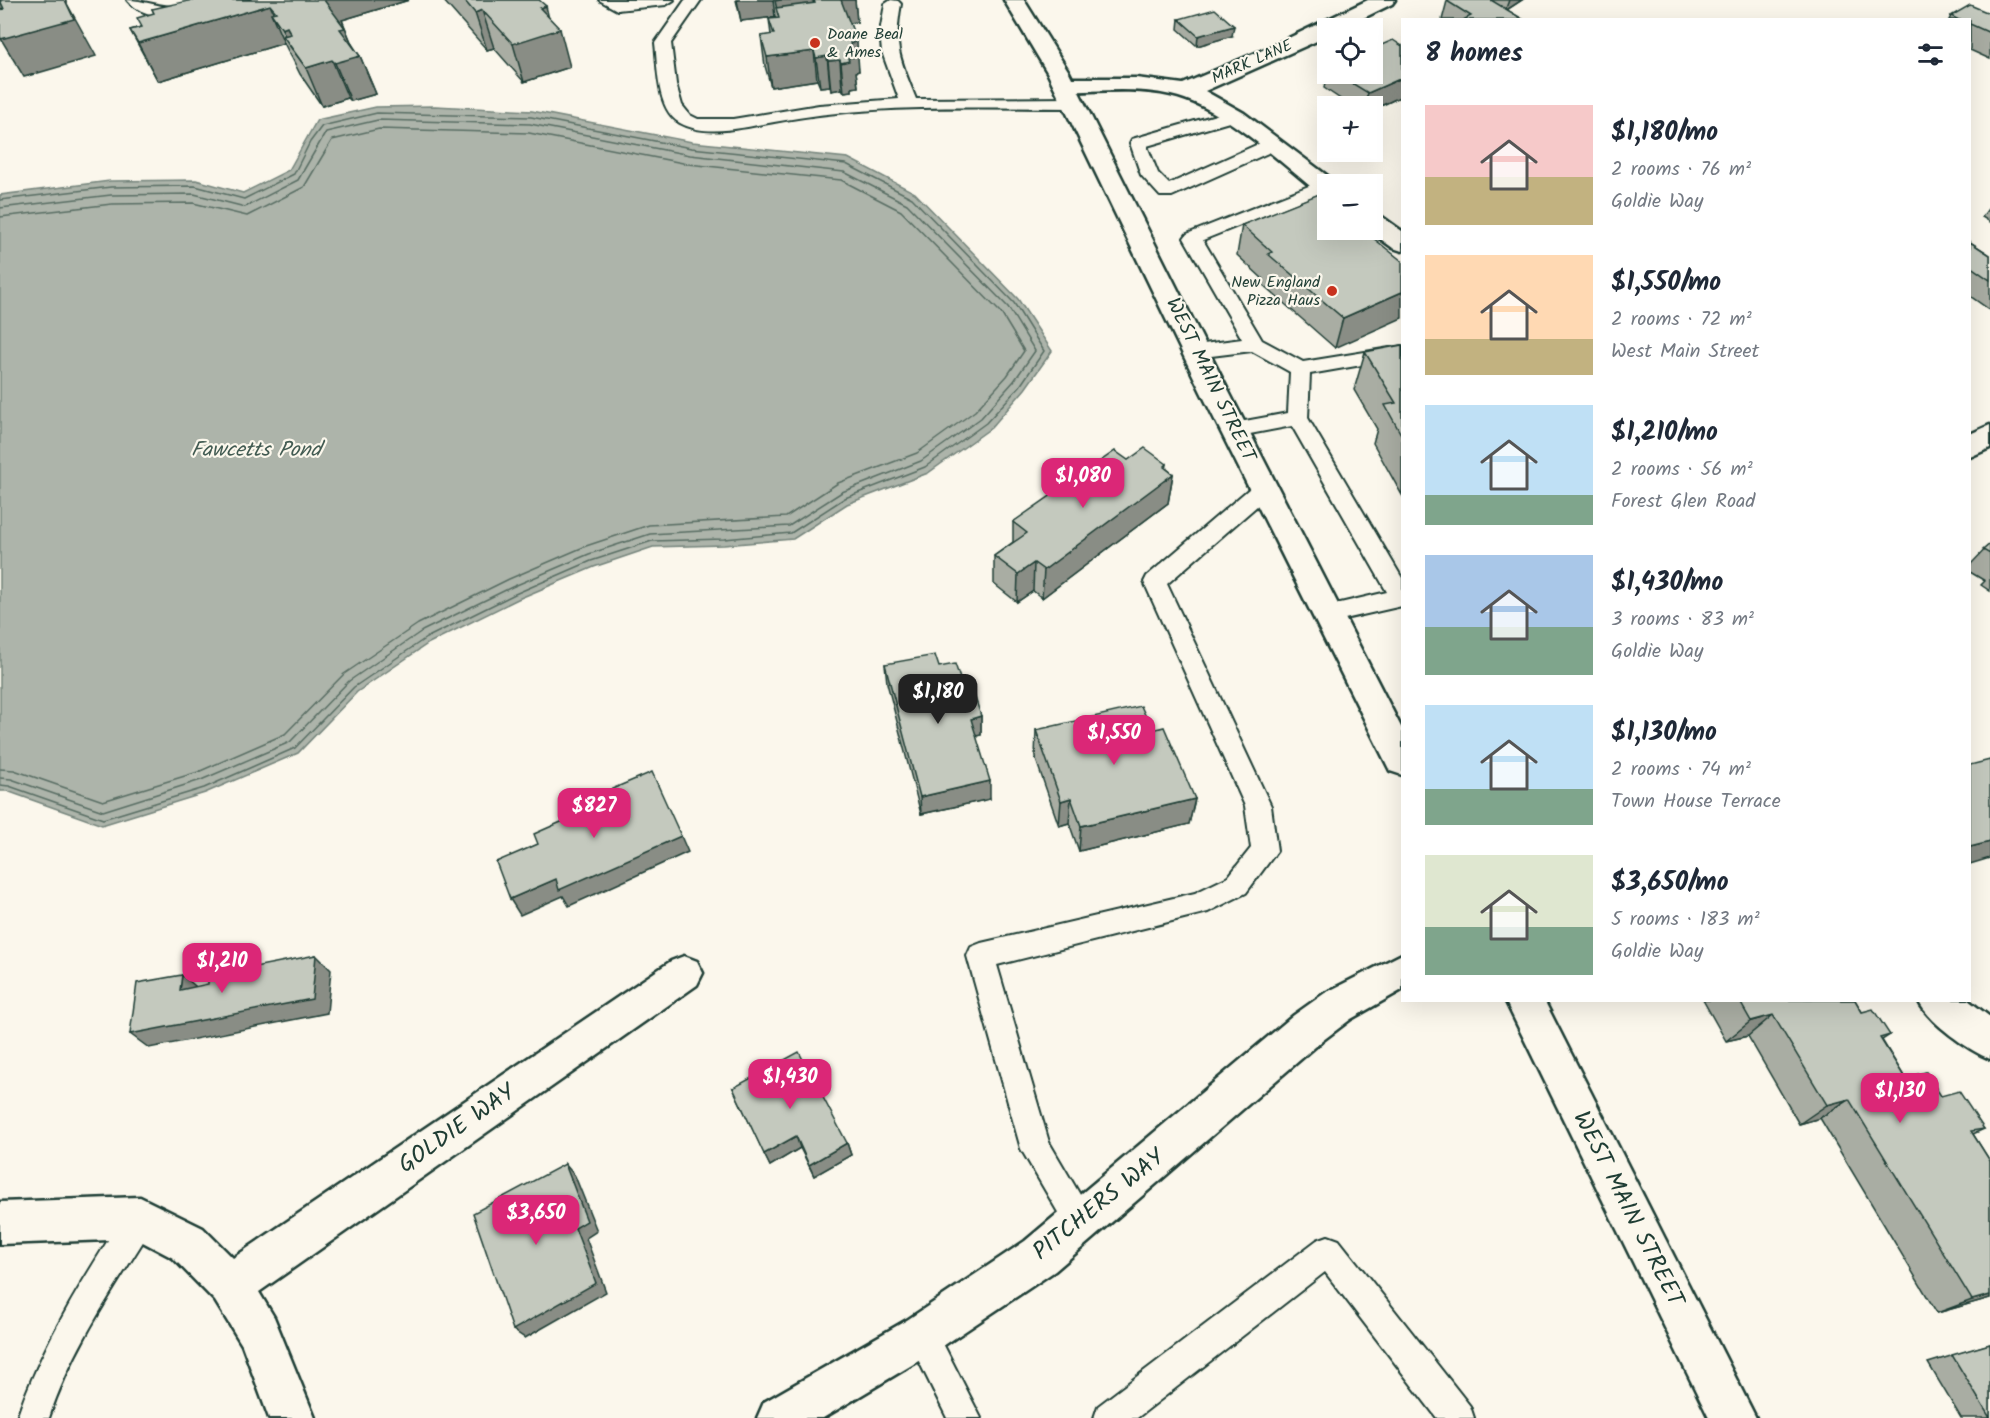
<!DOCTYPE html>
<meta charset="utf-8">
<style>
:root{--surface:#fff;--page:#f6f6f7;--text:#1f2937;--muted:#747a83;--accent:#db2777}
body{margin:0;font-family:Kalam,sans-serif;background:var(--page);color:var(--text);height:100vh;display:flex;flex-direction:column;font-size:22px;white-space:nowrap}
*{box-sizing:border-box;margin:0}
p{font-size:20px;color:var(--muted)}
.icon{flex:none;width:33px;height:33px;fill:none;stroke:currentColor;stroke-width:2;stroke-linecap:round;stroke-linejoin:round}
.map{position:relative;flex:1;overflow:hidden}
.details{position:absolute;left:1401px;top:18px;width:570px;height:984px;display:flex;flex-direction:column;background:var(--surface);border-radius:0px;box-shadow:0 6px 24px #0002}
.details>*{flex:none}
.fabs{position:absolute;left:1317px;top:18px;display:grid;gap:12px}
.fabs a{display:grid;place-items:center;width:66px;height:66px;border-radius:0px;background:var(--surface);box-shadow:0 6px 24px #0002;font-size:30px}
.price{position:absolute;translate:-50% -51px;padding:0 14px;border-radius:12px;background:var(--accent);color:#fff;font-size:20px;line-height:39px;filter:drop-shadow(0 2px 3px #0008)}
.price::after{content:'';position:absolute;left:50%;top:36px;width:18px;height:14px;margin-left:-9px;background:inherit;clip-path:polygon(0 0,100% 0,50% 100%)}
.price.on{background:#222;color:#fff}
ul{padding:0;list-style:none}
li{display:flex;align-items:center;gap:18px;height:150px;padding:0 24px}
li span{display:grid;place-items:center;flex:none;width:168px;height:120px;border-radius:0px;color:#555}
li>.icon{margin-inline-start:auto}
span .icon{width:72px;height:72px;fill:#fffc;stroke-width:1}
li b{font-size:26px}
h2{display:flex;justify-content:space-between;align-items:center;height:72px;padding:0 24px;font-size:26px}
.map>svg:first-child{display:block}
</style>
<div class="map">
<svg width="1990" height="1418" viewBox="0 0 1990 1418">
<rect width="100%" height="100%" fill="#fbf7ec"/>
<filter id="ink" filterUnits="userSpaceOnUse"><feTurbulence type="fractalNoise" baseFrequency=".0167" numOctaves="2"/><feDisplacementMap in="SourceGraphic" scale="12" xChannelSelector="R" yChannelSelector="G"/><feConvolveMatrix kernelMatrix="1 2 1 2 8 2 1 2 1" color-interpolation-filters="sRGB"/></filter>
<g filter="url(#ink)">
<!-- water -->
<polygon fill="#adb4aa" stroke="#74847b" stroke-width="1.5" points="435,106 532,111 692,142 848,158 915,193 1018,299 1052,351 1025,389 991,428 928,473 847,504 793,539 724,545 653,547 594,567 518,599 429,643 357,692 298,753 205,793 102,825 7,791 0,791 0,195 110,181 196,180 243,193 289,170 317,120 376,107"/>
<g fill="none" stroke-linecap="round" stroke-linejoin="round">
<!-- shore -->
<g stroke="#586d63" stroke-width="1.5">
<polyline points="0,200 111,187 195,186 244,199 294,174 310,142 322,126 377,113 531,117 691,148 846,164 912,198 1014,303 1044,351 1020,386 986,423 925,467 845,498 791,533 724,539 652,541 591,561 515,594 426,638 354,687 295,748 204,788 103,819 9,786 0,785"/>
<polyline points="0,208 111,195 194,194 245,207 298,180 326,132 378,120 530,124 690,155 844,172 907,204 1008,307 1035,351 1014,381 981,418 921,461 842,492 789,526 650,534 589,554 512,587 422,631 349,681 290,742 201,780 103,811 11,779 0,778"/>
<polyline points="0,217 112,204 193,203 247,216 304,187 332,140 379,129 529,133 688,164 841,180 901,211 1001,313 1024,351 1007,376 975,411 917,453 838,483 786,517 649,525 586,546 509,579 418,624 344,674 285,734 198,772 103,801 14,770 0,769"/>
</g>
<defs>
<g id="service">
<path d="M 127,0 C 144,0 157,7 174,7 C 200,7 225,0 251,0 L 248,3 C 218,12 151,30 127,0 Z"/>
<polygon points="599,0 674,0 666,5 617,10"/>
<path d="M 685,0 L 701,0 L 671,43 L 676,84 L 682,105 L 690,115 L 698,119 L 733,119 L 819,105 L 899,99 L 882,52 L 880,32 L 885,4 L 891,0 L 898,1 L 901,4 C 893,48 900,59 916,99 L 1074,98 L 1082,103 L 1074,108 C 974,108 872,103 774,122 C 745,127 707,138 680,123 C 656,110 658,66 655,43 Z"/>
<polygon points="1230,111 1236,112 1238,116 1236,120 1147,146 1158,173 1169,184 1265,141 1277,141 1279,145 1277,149 1172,196 1160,196 1141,175 1130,143 1132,139"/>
<polygon points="1324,180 1332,184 1328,184 1328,190 1203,240 1262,340 1303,362 1402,346 1402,358 1310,374 1308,418 1402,578 1402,606 1327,623 1319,620 1316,614 1319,608 1387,592 1292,426 1234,437 1227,435 1224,430 1227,425 1234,423 1288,413 1290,372 1252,351 1195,358 1188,356 1185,351 1188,346 1242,339 1184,238 1187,234"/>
<polygon points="1264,480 1272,483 1275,488 1272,493 1167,584 1271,806 1277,851 1246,893 1208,912 997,965 1049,1142 1096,1222 1092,1233 1081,1237 1070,1233 1021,1149 967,956 971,947 981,943 1195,893 1228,877 1251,848 1245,806 1144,582 1147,576 1256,483"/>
<path d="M 140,1203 L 151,1207 L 155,1218 L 151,1229 C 113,1290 72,1349 49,1418 L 17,1418 C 43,1341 86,1275 129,1207 Z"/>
<polygon points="1328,1236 1339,1240 1470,1406 1474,1418 1437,1418 1325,1272 1137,1418 1094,1418 1098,1406 1317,1240"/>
<polygon points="922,1319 933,1324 981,1418 947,1418 906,1335 911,1324"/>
</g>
<g id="minor">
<path d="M 1368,0 L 1395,0 L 1392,4 L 1343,28 L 1328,28 L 1328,36 L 1205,91 L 1244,113 L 1337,183 L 1338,184 L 1328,184 L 1328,195 L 1319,193 C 1277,160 1224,107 1171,95 C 1136,87 1100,91 1065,92 L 1057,90 L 1054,85 L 1057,80 L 1065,78 L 1136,78 L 1183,84 L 1272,46 Z"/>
<polygon points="1372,214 1381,216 1402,231 1402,251 1393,248 1368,230 1372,230"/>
<polygon points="684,956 697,961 703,973 697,985 259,1292 274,1317 315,1418 269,1418 242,1345 215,1301 173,1258 137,1239 0,1244 0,1202 140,1197 203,1228 233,1258 671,961"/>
<path d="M 1918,1000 L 1968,1000 L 1990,1017 L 1990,1059 C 1968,1050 1928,1022 1918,1000 Z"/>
</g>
<g id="secondary">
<polygon points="1004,0 1024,0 1069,72 1229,392 1402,729 1402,775 1390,771 1201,392 1047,72"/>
<polygon points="1990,425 1990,448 1970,457 1970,434"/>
<polygon points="1402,954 1402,990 1351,1019 1322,1041 1055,1271 937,1350 823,1418 757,1418 764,1402 907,1320 1025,1241 1294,1015 1325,993"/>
<polygon points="1505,1000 1544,1000 1756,1418 1709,1418"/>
</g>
</defs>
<!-- service casing -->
<use href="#service" stroke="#1f3d34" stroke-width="4"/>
<!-- minor casing -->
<use href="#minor" stroke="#1f3d34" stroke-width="5"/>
<!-- secondary casing -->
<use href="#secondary" stroke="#1f3d34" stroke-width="5"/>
<!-- service -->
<use href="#service" fill="#fbf7ec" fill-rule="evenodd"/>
<!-- minor -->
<use href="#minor" fill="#fbf7ec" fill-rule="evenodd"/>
<!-- secondary -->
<use href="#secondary" fill="#fbf7ec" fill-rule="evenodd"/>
</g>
<!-- wall -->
<g fill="#a9ada3" stroke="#1f3d34" stroke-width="1.5">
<polygon points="409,0 342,20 352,44 360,56 376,94 351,101 348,98 322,106 300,74 292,58 288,51 284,43 158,81 130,30 141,27 154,13 152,9"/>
<polygon points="443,0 539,0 548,17 570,67 524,82 494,48 487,50"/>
<polygon points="736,0 855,0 857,22 850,23 859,71 856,72 858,87 852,88 852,91 844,92 842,89 831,91 830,86 820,87 817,80 771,87 765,66 761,36 771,35 769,19 776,19 775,17 741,21"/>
<polygon points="1449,0 1522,0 1507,10 1524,20 1442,20 1447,1"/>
<polygon points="1990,12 1990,59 1970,50 1970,20 1949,20 1951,16"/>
<polygon points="1179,19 1232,36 1197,46 1178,29"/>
<polygon points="1402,46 1402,96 1372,110 1372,106 1351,106 1324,88 1328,69 1328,74 1372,74"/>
<polygon points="1990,206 1990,222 1982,217"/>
<polygon points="1242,225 1402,261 1335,348 1262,284 1263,279 1237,255"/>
<polygon points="1970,242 1990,255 1990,310 1970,296"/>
<polygon points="1402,345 1402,495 1373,443 1377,429 1354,390 1365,352"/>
<polygon points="1128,460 1167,469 1173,474 1168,503 1042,598 1033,591 1017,602 994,584 994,556 1013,542 1013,522"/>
<polygon points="1990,544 1990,591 1981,585 1985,581 1970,572 1970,565"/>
<polygon points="885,664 939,667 964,690 981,716 981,735 976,736 990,799 921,814 887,683"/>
<polygon points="1036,730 1152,730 1195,799 1189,824 1079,851 1069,823 1059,826 1035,757"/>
<polygon points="1703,1000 1855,1000 1862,1012 1890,1035 1882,1040 1905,1078 1941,1096 1984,1129 1973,1134 1990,1161 1990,1298 1937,1313 1820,1118 1799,1124 1748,1036 1726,1041"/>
<polygon points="733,1088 847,1143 851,1155 814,1176 800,1148 770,1166"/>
<polygon points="1990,1344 1990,1418 1961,1418 1928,1363"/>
</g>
<!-- shaded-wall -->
<g fill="#898d85" stroke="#1f3d34" stroke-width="1.5">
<polygon points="0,0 9,7 0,9"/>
<polygon points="65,0 96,56 24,77 1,39"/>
<polygon points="324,0 409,0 342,20 357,57 360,56 376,94 351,101 335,63"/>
<polygon points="737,0 773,0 775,17 741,21"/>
<polygon points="781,0 813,0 816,25 779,18 775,1"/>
<polygon points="840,0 855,0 857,22 842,24"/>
<polygon points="1509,0 1522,0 1505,11"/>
<polygon points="270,5 279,25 271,13 284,43 158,81 138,43"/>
<polygon points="546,6 552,32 560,29 570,67 524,82 513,44 540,8"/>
<polygon points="482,10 494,48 487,50 475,13"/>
<polygon points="1234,26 1232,36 1197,46 1198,36"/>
<polygon points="287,27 304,65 289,45 282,29"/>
<polygon points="857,42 859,71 856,72 858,87 852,88 852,91 844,92 841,63 850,43"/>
<polygon points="814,51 817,80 771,87 767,57"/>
<polygon points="827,56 830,86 820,87 816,58"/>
<polygon points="332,60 348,98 322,106 306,68"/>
<polygon points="840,60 842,89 831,91 828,61"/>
<polygon points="1402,78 1402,96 1372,110 1372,106 1364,106 1368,93"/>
<polygon points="1402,292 1402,318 1335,348 1343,318"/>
<polygon points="1167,464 1165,480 1173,474 1168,503 1042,598 1044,570"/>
<polygon points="1034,563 1033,591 1017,602 1018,574"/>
<polygon points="981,716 981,735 972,737 971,719"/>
<polygon points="990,781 990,799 921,814 920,797"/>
<polygon points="1071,798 1069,823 1059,826 1061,801"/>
<polygon points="1195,799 1189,824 1079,851 1081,826"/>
<polygon points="681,836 688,852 569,906 563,896 520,915 510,899 556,879"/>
<polygon points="1990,842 1990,858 1970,864 1970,847"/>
<polygon points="316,955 331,970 327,1013 149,1048 130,1034"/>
<polygon points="182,975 200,990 180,990"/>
<polygon points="1773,1015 1748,1036 1726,1041 1751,1021"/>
<polygon points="1849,1099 1820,1118 1799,1124 1827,1105"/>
<polygon points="796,1136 800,1148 770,1166 764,1154"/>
<polygon points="847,1143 851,1155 814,1176 809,1165"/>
<polygon points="565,1164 575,1176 597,1231 586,1238 606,1292 525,1338 513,1330 575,1228"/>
<polygon points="1990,1295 1990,1298 1937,1313 1972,1300"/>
</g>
<!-- building -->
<g fill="#c4c9be" stroke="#1f3d34" stroke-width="1.5">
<polygon points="0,0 65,0 74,19 1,39 0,36 0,10 4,9"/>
<polygon points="192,0 324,0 345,28 340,29 360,56 335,63 332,60 306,68 283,36 291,34 287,27 282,29 271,13 276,12 270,5 138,43 130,30 142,27 137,18 154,13 152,9"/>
<polygon points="464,0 539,0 546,6 540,8 560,29 513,44 482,10 475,13"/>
<polygon points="814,0 841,0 857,42 850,43 855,57 848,58 849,61 841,63 840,60 828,61 827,56 816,58 814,51 767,57 761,36 774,34 769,19 779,18 776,8 815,3"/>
<polygon points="1449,0 1491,0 1524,20 1463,20 1471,16 1447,1"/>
<polygon points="1970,5 1989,13 1990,12 1990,33 1970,24 1970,20 1959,20 1951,16"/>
<polygon points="1215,9 1234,26 1198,36 1179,19"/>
<polygon points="1393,40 1402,46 1402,78 1368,93 1337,74 1372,74 1372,49"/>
<polygon points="1319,194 1328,201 1328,230 1363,230 1402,261 1402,292 1343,318 1268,254 1272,252 1242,225"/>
<polygon points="1970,242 1990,255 1990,280 1970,266"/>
<polygon points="1402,345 1402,436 1385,405 1396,403 1365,352"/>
<polygon points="1145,448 1167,464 1164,467 1173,474 1044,570 1034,563 1018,574 994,556 1027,533 1013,522 1115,451 1128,460"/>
<polygon points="1990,544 1990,554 1983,550"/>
<polygon points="935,655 939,667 955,664 964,690 972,688 981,716 971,719 990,781 920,797 885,664"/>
<polygon points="1141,706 1152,730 1164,727 1195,799 1081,826 1071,798 1061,801 1036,730"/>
<polygon points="1990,760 1990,842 1970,847 1970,765"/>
<polygon points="652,772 681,836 559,890 556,879 510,899 496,862 538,844 534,834 595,807 591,798"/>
<polygon points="316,955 312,999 130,1034 137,983 182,975 180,990 208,984 208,976"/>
<polygon points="1739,1000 1855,1000 1862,1012 1873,1009 1890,1035 1880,1038 1905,1078 1926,1072 1941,1096 1959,1091 1984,1129 1971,1131 1990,1161 1990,1295 1972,1300 1849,1099 1827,1105 1773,1015 1751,1021"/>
<polygon points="799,1052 847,1143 809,1165 796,1136 764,1154 733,1088"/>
<polygon points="565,1164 587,1221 575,1228 596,1283 513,1330 473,1213"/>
<polygon points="1990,1344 1990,1418 1952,1355"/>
</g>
</g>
<!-- markers -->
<g fill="#c8321e" stroke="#fbf7ec" stroke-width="2">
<circle cx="815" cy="43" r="6"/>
<circle cx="1332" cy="291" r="6"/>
</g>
<g text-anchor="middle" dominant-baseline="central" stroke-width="4.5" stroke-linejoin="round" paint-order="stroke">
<!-- far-poi labels -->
<g font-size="16" fill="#1f3d34" stroke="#fbf7ec" text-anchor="start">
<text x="827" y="34">Doane Beal<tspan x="827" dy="18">&amp; Ames</tspan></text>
<text x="1320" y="282" text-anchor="end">New England<tspan x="1320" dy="18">Pizza Haus</tspan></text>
</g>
<!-- far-street labels -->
<g font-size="16" fill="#1f3d34" stroke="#fbf7ec">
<text transform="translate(1252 62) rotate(-24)">MARK LANE</text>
</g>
<!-- street labels -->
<g font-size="20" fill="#1f3d34" stroke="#fbf7ec">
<text transform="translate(1210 380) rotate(64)">WEST MAIN STREET</text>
</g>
<!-- water labels -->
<g font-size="21" font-style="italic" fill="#425b52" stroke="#fbf7ec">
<text x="256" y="450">Fawcetts Pond</text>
</g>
<!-- near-street labels -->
<g font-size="24" fill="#1f3d34" stroke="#fbf7ec">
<text transform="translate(457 1129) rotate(-35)">GOLDIE WAY</text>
<text transform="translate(1099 1205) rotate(-39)">PITCHERS WAY</text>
<text transform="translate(1628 1209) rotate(63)">WEST MAIN STREET</text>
</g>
</g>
</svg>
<div class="fabs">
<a><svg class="icon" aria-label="locate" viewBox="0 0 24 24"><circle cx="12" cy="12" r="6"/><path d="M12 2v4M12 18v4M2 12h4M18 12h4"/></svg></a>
<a>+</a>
<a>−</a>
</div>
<b class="price" style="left:1083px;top:509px">$1,080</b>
<b class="price on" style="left:938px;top:725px">$1,180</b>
<b class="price" style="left:1114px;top:766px">$1,550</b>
<b class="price" style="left:594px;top:839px">$827</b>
<b class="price" style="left:222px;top:994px">$1,210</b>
<b class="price" style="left:790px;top:1110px">$1,430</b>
<b class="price" style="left:1900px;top:1124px">$1,130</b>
<b class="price" style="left:536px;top:1246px">$3,650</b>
<section class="details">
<h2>8 homes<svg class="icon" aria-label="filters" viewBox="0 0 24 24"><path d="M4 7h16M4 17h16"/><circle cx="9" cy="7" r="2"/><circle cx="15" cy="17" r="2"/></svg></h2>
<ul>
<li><span style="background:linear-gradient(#f6c9c9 60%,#c2b280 0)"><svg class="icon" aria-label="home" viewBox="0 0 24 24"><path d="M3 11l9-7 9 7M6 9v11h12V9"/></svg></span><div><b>$1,180/mo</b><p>2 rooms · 76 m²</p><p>Goldie Way</p></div></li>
<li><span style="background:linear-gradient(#ffd9b3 70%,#c2b280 0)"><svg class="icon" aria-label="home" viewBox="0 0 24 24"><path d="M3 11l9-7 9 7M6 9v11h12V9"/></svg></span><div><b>$1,550/mo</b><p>2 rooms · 72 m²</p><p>West Main Street</p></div></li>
<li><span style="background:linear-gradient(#bfe0f5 75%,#7fa58c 0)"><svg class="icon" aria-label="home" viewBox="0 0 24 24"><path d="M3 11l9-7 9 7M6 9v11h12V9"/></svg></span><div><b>$1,210/mo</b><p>2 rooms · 56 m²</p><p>Forest Glen Road</p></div></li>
<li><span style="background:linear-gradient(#a9c7e8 60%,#7fa58c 0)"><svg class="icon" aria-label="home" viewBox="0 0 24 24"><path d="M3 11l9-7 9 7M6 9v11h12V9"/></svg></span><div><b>$1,430/mo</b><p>3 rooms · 83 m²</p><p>Goldie Way</p></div></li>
<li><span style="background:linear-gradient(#bfe0f5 70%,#7fa58c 0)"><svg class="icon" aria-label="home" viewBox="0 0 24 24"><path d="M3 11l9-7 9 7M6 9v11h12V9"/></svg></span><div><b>$1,130/mo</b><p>2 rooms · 74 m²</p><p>Town House Terrace</p></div></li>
<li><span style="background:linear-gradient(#dfe7d0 60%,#7fa58c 0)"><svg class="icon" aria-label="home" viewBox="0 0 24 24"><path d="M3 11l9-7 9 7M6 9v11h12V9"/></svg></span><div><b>$3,650/mo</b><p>5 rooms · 183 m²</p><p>Goldie Way</p></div></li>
</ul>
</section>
</div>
